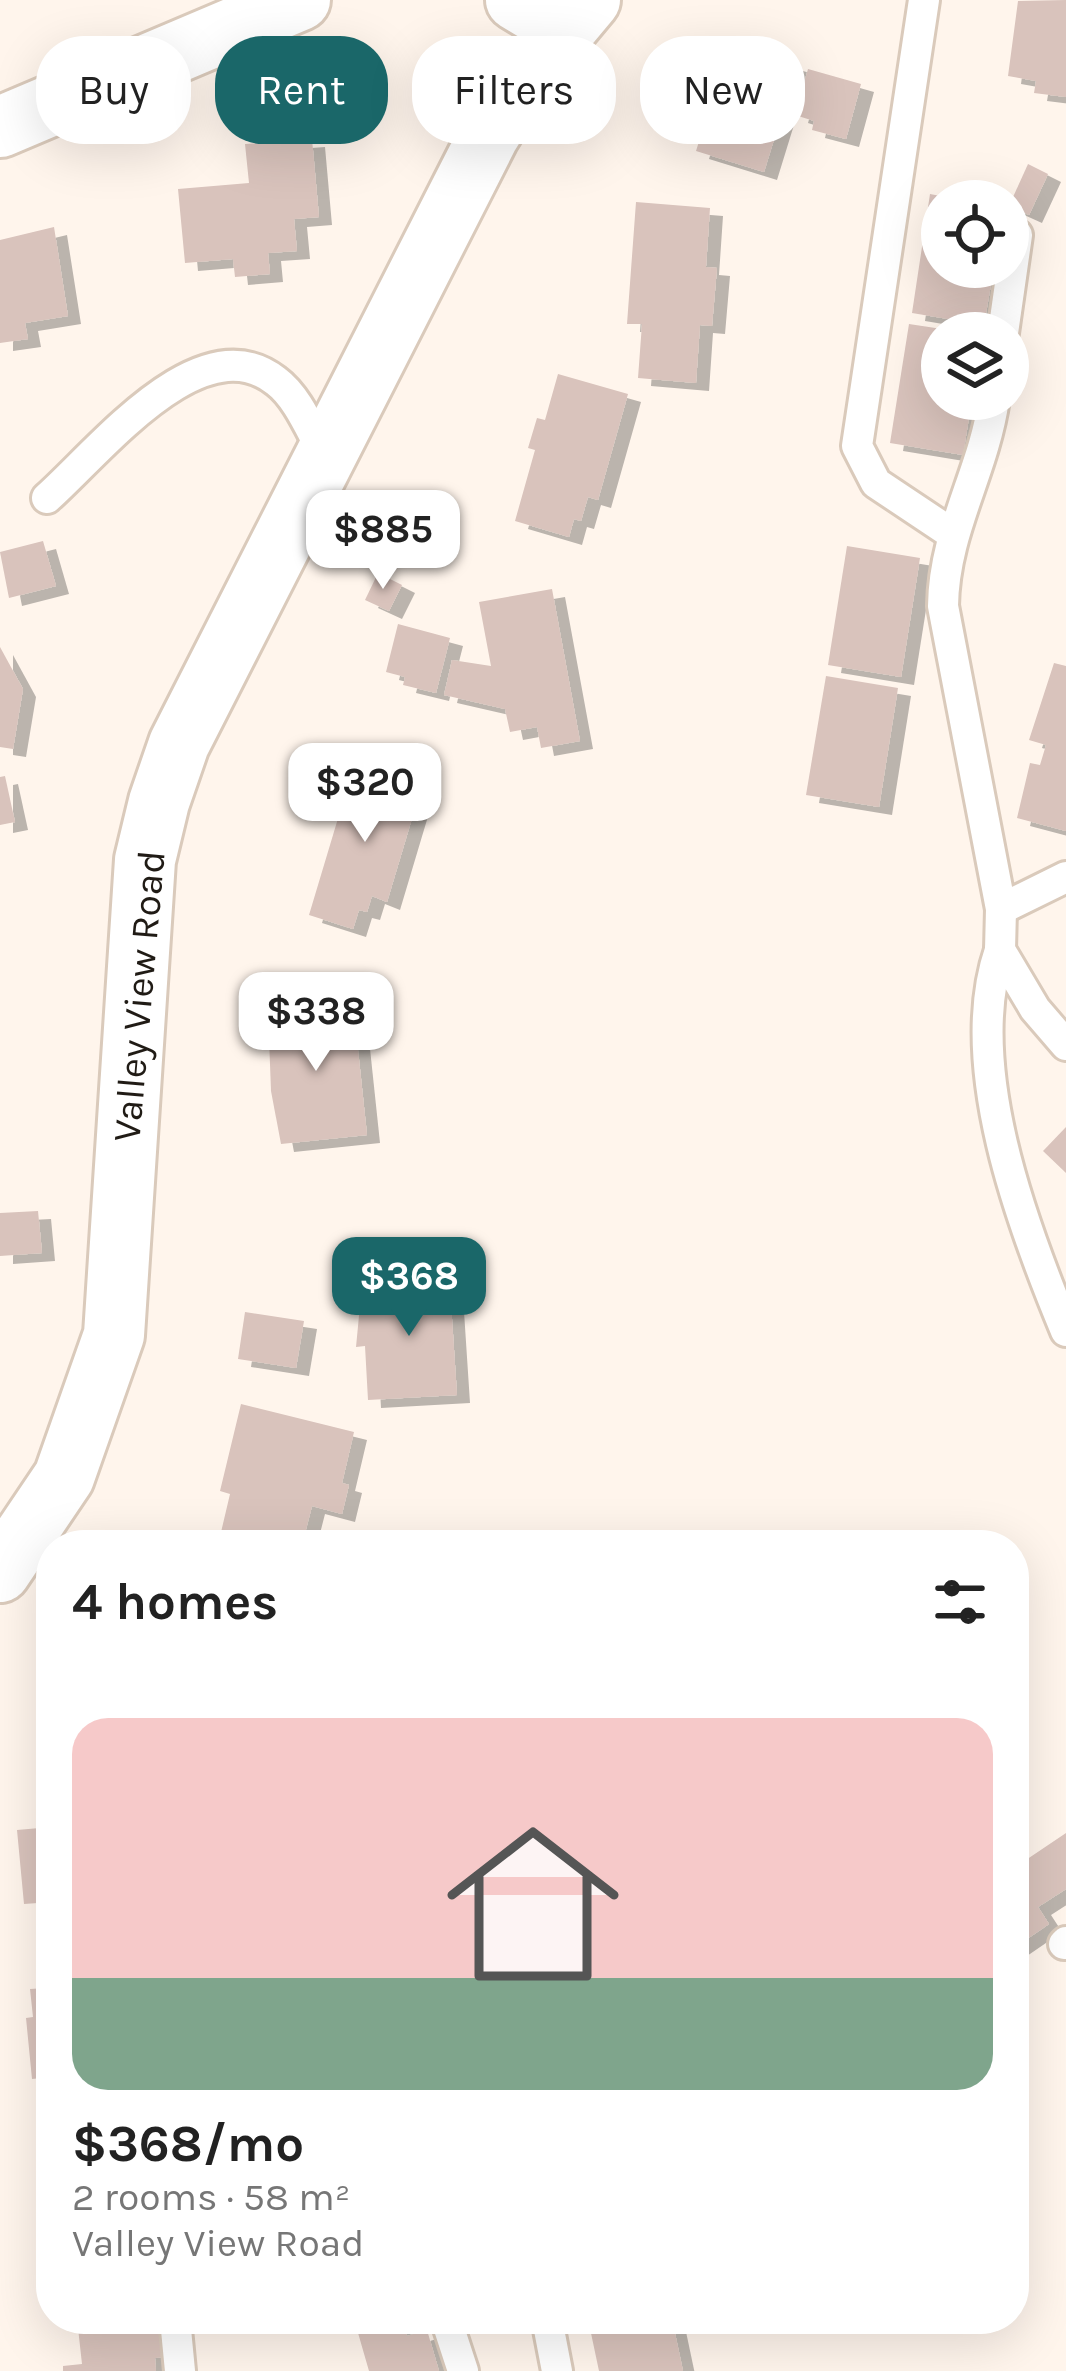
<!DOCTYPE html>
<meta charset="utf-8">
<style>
:root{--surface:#fff;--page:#f2f2f2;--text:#222;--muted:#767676;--accent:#1a6769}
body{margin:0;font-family:Karla,sans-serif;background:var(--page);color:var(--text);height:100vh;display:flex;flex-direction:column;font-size:45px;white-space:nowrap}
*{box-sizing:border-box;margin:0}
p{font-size:39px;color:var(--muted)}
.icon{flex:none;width:66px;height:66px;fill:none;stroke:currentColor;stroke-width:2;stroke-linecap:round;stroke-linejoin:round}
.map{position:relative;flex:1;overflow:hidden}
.details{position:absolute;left:36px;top:1530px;width:993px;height:804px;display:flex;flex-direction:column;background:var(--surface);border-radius:48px;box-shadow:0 12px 48px #0002}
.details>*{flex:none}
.guide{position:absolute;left:36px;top:36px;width:996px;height:108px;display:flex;gap:24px}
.controls{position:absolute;left:921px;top:180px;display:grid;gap:24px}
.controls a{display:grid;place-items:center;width:108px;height:108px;border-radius:50%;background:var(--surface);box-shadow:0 12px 48px #0002;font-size:60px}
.price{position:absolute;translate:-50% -102px;padding:0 27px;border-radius:24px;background:#fff;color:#222;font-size:39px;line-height:78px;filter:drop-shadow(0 3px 6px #0008)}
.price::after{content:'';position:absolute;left:50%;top:72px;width:36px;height:27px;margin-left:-18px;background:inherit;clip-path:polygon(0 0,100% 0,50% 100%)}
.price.selected{background:var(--accent);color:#fff}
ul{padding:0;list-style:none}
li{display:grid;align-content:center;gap:24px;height:636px;padding:0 36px}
li span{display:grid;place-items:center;height:372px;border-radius:36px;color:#555}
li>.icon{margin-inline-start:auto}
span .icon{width:216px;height:216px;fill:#fffc;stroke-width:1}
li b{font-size:51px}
h2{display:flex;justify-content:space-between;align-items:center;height:144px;padding:0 36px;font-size:51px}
.tag{padding:0 42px;border-radius:48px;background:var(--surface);box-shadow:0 12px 48px #0002;font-size:42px;line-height:108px}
.tag.selected{background:var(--accent);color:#fff}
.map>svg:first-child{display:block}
</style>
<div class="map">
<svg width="1066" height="2371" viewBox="0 0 1066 2371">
<defs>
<filter id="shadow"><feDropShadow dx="13" dy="8" stdDeviation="0" flood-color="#0004"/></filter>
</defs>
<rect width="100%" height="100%" fill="#fff5ec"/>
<!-- building -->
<g fill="#d9c3bc" filter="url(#shadow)">
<polygon points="1066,0 1066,97 1034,93 1036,81 1008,76 1018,1"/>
<polygon points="717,55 758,67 761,55 797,65 764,172 696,151 713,97 705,95"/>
<polygon points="808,69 861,84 846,139 812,130 814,121 795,115"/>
<polygon points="312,139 319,217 294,219 297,251 268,253 270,274 235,277 233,259 185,263 178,189 249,183 245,144"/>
<polygon points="1028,164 1048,174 1029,215 1009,206"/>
<polygon points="930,194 956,199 942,201 942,267 994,267 984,325 912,313"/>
<polygon points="636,202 710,208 706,267 717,268 712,326 700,325 696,383 638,378 642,324 627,324"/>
<polygon points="54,227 68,316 25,323 28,339 0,343 0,240"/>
<polygon points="909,324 942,329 942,399 972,399 963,455 890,443"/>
<polygon points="558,374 628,394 598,500 588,497 581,521 574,519 569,537 515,521 535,450 528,448 537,418 545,420"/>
<polygon points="43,541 56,586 9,598 0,552"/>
<polygon points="847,546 920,558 901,677 828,665"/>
<polygon points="378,573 402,585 389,611 365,600"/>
<polygon points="552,589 580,741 541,748 537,727 510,732 505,709 444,695 452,660 491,666 479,602"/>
<polygon points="398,624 450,638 436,693 403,685 405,677 386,672"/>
<polygon points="0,647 23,689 13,749 0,747"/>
<polygon points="1054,663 1066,666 1066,831 1017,818 1030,763 1040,765 1046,745 1029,740"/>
<polygon points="826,676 898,688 879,807 806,795"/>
<polygon points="354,765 422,785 387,902 372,896 367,912 359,910 353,929 309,915"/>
<polygon points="5,776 15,822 0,825 0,777"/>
<polygon points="353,1003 367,1135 281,1144 271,1091 268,1011"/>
<polygon points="1066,1127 1066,1173 1043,1151"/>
<polygon points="38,1211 42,1253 0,1256 0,1213"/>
<polygon points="449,1273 457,1395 368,1400 365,1346 356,1347 361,1295 398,1293 397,1275"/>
<polygon points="245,1312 304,1321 296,1368 238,1359"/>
<polygon points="241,1404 354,1432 342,1483 349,1485 342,1514 312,1506 302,1545 218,1545 230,1494 220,1491"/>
<polygon points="51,1827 51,2077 32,2079 26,2018 33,2017 30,1989 46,1988 38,1903 24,1904 17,1830"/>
<polygon points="1066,1833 1066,1889 1038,1907 1049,1924 1014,1948 1014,1868"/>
<polygon points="77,2319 160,2319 163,2357 155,2358 156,2371 63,2371 63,2366 82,2364"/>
<polygon points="354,2319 402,2319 407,2336 427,2330 439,2371 369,2371"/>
<polygon points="588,2319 672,2319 683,2371 599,2371"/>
</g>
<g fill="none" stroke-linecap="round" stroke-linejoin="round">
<defs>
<g id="service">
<polyline points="924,0 857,446 876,483 951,533"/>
<polyline points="1003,333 1017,235"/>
<path d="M 994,399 C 983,474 944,530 943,606 L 1001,909 L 1000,950 L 1035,1009 L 1066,1045"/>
<path d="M 47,498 C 101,450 201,322 276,381 C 299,398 312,434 327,459"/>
<polyline points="1001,909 1066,877"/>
<path d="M 1000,950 C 961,1063 1022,1225 1066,1331"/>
<polyline points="1064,1944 1066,1942"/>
<polyline points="175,2319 180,2371"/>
<polyline points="446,2319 463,2371"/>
<polyline points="547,2319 557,2371"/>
</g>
<g id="minor">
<polyline points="516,0 564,29"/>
<polyline points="0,127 300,0"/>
<polyline points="0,1572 64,1477 114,1335 145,860 159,802 179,744 489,135 524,79 590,0"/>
</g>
</defs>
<!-- service casing -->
<use href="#service" stroke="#dacabb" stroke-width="36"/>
<!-- minor casing -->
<use href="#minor" stroke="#dacabb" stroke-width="66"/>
<!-- service -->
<use href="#service" stroke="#fff" stroke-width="30"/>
<!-- minor -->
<use href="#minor" stroke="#fff" stroke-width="60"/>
</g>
<g text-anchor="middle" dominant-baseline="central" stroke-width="9" stroke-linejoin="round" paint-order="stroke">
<!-- street labels -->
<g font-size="39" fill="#201b15" stroke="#fff">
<text transform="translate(139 996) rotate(-85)">Valley View Road</text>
</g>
</g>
</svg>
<div class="controls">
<a><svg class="icon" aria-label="locate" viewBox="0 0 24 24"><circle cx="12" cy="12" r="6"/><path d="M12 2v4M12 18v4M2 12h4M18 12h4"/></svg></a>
<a><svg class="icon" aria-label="layers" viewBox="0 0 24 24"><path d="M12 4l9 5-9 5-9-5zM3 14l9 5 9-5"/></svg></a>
</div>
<b class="price" style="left:383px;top:592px">$885</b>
<b class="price" style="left:365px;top:845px">$320</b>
<b class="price" style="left:316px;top:1074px">$338</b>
<b class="price selected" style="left:409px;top:1339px">$368</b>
<div class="guide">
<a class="tag">Buy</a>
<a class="tag selected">Rent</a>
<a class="tag">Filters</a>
<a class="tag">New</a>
</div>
<section class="details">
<h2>4 homes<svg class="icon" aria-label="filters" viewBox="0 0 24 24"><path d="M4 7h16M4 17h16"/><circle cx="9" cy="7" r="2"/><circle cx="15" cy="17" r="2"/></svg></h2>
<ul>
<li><span style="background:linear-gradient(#f6c9c9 70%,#7fa58c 0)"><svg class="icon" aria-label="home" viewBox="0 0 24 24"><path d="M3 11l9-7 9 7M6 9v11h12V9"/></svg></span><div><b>$368/mo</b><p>2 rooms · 58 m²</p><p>Valley View Road</p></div></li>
</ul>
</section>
</div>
